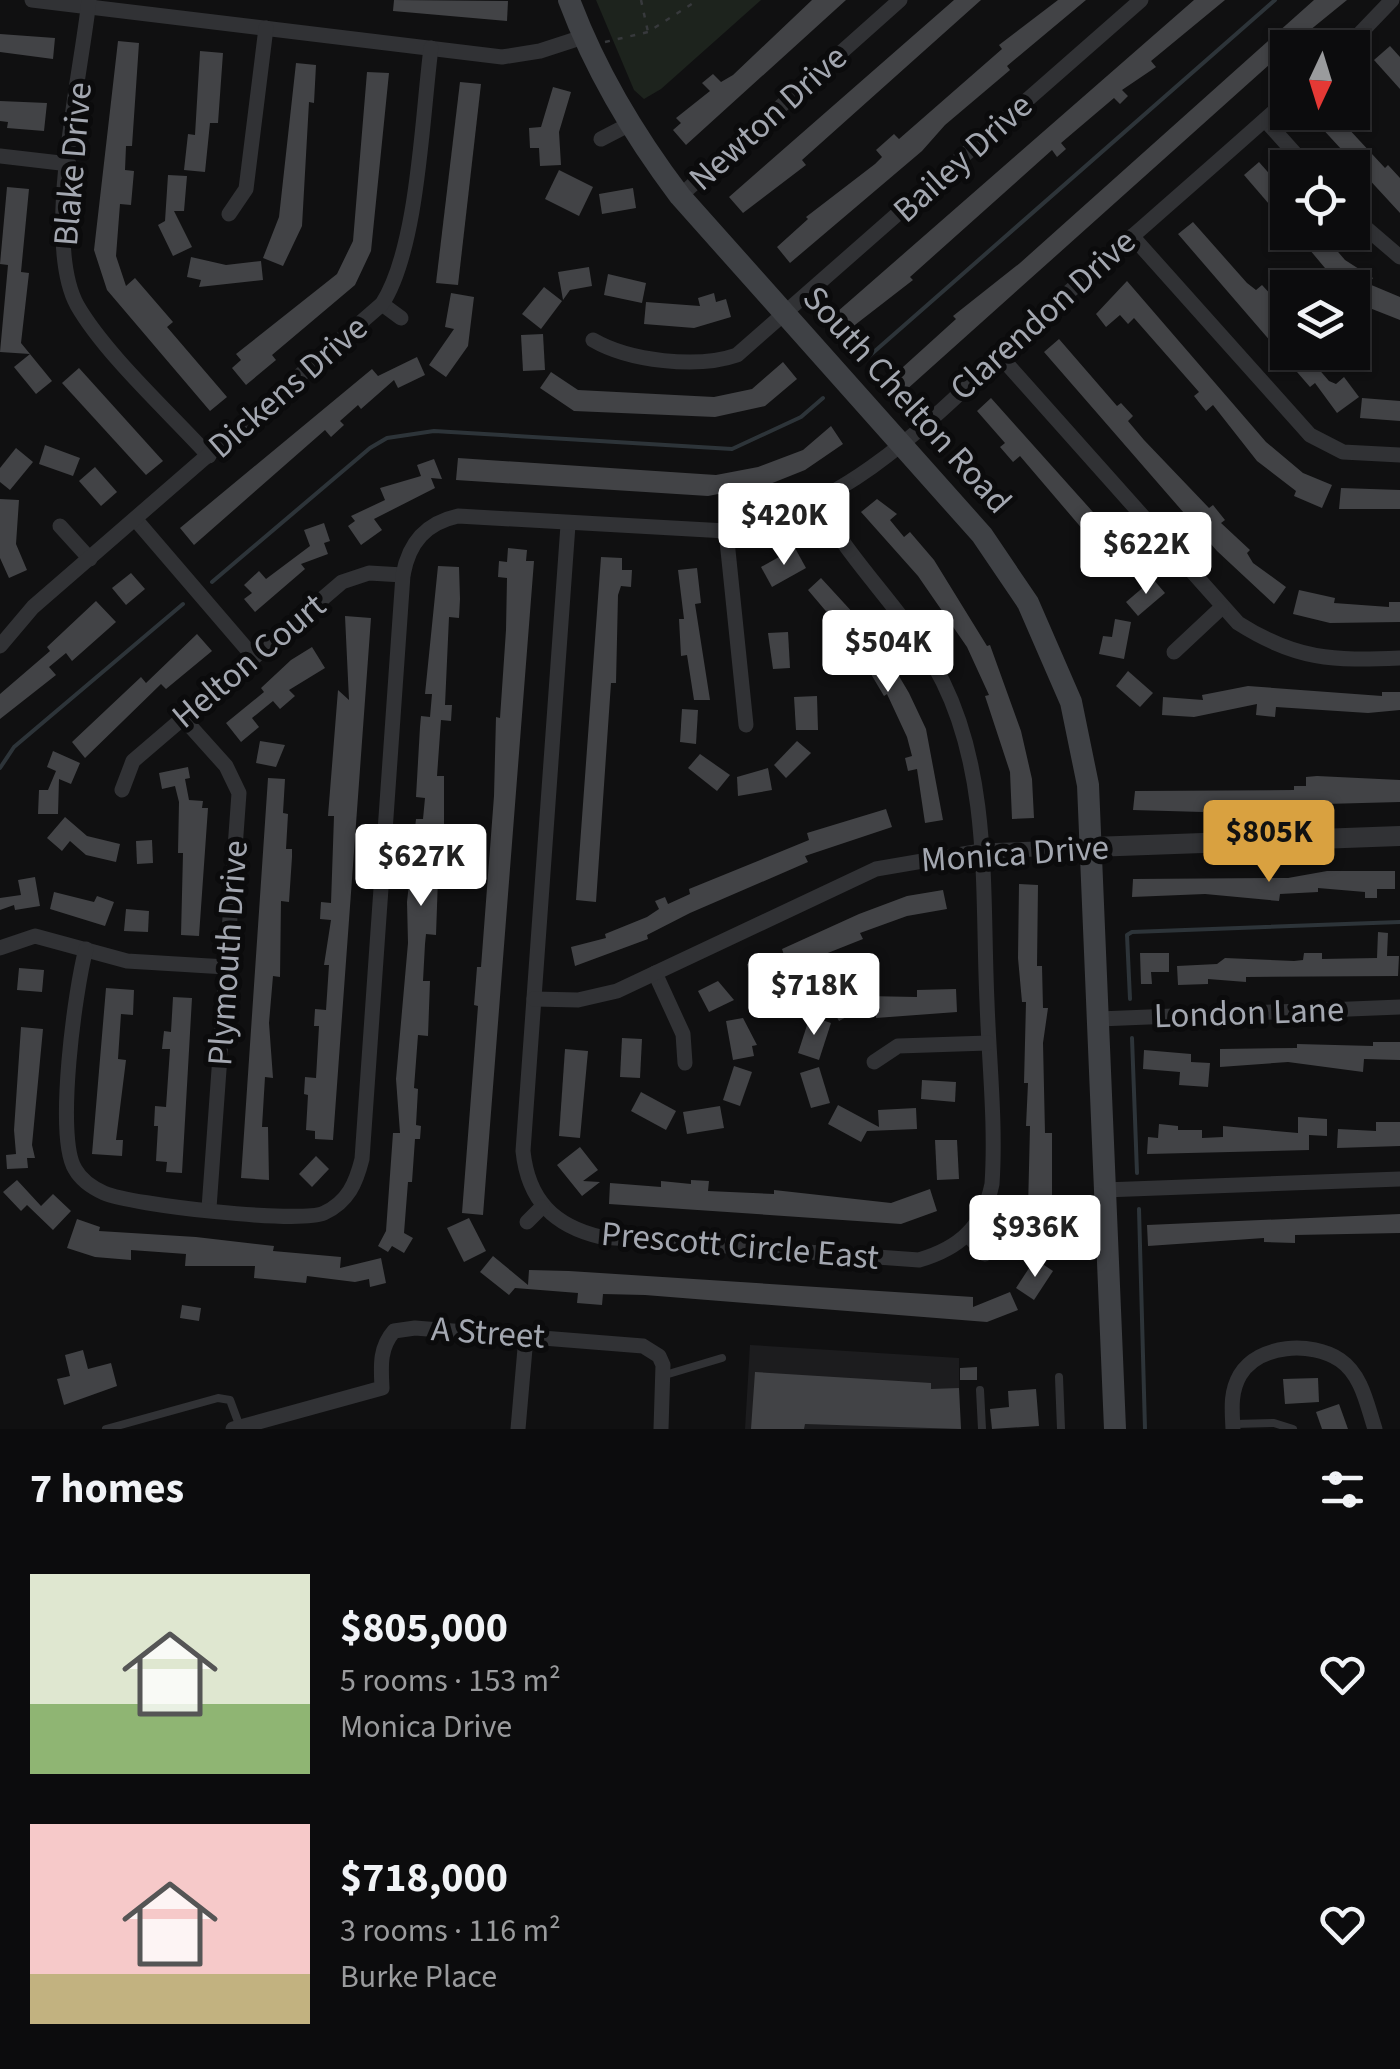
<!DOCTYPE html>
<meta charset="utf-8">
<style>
:root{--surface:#0c0c0d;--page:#151516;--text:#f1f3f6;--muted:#9a9b9d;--line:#2c2c2e;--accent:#d9a140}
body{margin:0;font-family:"Source Sans 3",sans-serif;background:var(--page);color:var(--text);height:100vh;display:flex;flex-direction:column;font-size:38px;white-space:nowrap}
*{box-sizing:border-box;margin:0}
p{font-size:32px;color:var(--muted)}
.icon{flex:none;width:55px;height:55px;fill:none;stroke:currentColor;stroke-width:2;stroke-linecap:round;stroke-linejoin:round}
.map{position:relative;height:1429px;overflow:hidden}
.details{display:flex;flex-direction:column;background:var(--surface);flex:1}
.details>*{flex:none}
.needle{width:65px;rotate:184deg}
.buttons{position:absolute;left:1270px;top:30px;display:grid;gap:20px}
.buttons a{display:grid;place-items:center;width:100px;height:100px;border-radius:0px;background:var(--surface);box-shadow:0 2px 8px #0004,0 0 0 2px var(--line);font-size:50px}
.price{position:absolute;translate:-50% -85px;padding:0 22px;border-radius:10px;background:#fff;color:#222;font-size:32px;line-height:65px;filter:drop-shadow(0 2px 5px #0008)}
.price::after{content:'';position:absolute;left:50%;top:60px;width:30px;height:22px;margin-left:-15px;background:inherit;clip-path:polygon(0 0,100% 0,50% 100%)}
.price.active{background:var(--accent);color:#111}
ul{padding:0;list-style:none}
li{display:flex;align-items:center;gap:30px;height:250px;padding:0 30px}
li span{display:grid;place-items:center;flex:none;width:280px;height:200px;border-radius:0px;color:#555}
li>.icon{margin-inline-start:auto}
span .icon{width:120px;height:120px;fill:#fffc;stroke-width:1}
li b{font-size:42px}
h2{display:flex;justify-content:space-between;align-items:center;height:120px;padding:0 30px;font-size:42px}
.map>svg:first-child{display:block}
</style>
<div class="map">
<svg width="1400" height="1429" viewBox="0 0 1400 1429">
<rect width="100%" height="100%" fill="#101011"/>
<!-- built -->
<polygon fill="#1c1c1e" points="750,1345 959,1358 959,1429 745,1429"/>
<!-- green -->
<polygon fill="#1d231d" points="596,0 761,0 661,89 644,99 634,90"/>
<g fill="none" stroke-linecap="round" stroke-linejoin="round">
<!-- stream -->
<g stroke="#2d3439" stroke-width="4">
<polyline points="867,358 1275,0"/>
<polyline points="212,582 370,448 387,438 434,431 732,449 801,417 823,398"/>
<polyline points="0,768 14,747 183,604"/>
<polyline points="1130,999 1127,935 1132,932 1400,922"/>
<polyline points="1132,1038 1137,1173"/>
<polyline points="1139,1209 1145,1429"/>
</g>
</g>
<!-- building -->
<g fill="#424346">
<polygon points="394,0 508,1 507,21 393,11"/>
<polygon points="812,0 846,0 686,145 673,130 681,123 676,118 710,91 702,83 713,74 721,82 733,75"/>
<polygon points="954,0 981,0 802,160 806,165 743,213 729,197"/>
<polygon points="1058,0 1086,0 1007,66 1010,70 945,125 922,151 790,263 777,247 808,219 806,217 875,164 882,157 876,150 894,134 899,139 1002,49 999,45"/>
<polygon points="1194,0 1225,0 1151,61 1156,67 1122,90 1128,96 1120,104 1114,98 1061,143 1066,149 1057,157 1052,150 910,277 913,280 851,328 837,312"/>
<polygon points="1314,0 1347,0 1288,48 905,391 892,377 956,319 953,316 1020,263"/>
<polygon points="0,34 55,38 53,59 0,52"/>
<polygon points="118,41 139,43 132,146 126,146 125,170 134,171 131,205 120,204 116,256 126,286 135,278 173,322 167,327 227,397 210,411 107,290 94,250"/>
<polygon points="1390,46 1400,57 1400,89 1374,60"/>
<polygon points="200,51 223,53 218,123 210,123 205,172 184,170 188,134 195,135"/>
<polygon points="296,63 316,65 314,103 309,102 302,226 283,266 263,258 279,217"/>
<polygon points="367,72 389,73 371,251 355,285 272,355 276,360 246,385 232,368 241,360 236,354 337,274 353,241"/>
<polygon points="460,82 481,84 458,285 436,283"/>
<polygon points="553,87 571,92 559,132 561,165 540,166 539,148 530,148 529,128 541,127"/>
<polygon points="0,101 47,103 44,131 7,128 8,122 0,121"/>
<polygon points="1307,112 1333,112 1385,168 1388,165 1400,178 1400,213"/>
<polygon points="1259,162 1288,195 1288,226 1244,175"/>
<polygon points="559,170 593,187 579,216 545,199"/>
<polygon points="168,175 187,176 184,211 174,211 192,247 173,256 158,225 165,221"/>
<polygon points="7,187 29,189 21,272 29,273 21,343 30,354 0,352 8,265 0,264"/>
<polygon points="633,188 636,208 602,214 599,194"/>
<polygon points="1193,222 1247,283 1256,290 1262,285 1274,298 1269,302 1275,309 1272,312 1288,330 1288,352 1316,352 1322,360 1316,366 1329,381 1336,384 1344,377 1359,397 1337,413 1315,383 1310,387 1178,234"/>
<polygon points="1305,232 1321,232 1345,260 1373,278 1369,284 1400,297 1400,320 1367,307 1370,300 1330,274 1299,237"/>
<polygon points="191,257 226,265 261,261 263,280 199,287 201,280 187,277"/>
<polygon points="589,267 592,286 570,290 563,300 558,272"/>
<polygon points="608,274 646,283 642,303 604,295"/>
<polygon points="1127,281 1266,442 1303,473 1332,485 1322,508 1294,496 1296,491 1257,461 1213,405 1206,411 1194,396 1199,392 1134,318 1128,324 1120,315 1106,327 1096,314"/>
<polygon points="544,287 562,301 541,329 522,314"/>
<polygon points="451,293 474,297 468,346 446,377 429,365 454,329 445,327"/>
<polygon points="714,293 716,302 726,299 731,317 694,328 644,324 646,302 700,306 698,298"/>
<polygon points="543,334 545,370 523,371 521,335"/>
<polygon points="1059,339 1117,406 1121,403 1133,416 1128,421 1144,440 1209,508 1213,505 1225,520 1221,523 1250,550 1247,553 1253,563 1286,587 1274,604 1217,551 1044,352"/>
<polygon points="30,354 52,381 36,394 14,367"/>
<polygon points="417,357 425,375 398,388 394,380 361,409 358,405 340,421 344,425 331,437 325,430 194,545 180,528 372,369 378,376"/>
<polygon points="783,362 797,379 765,406 715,417 574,411 540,388 551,372 578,390 714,397 752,389"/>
<polygon points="79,368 163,461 146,475 62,383"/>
<polygon points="991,398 1135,559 1119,572 1020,456 1013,462 1000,447 1005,443 977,411"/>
<polygon points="1362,398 1400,401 1400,421 1360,418"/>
<polygon points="831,426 843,444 805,470 770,484 708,496 456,480 458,458 716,475 758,467 803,450"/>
<polygon points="45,445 80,458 73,476 39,464"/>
<polygon points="16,448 33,462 10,490 0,482 0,468"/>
<polygon points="434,459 442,479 431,478 435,488 374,519 382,530 361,545 348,526 355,521 351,516 385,500 380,488 421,476 417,465"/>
<polygon points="95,467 117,492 101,506 79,481"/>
<polygon points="1341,488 1400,490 1400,509 1339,509"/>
<polygon points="0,499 19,500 16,544 27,570 9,578 0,558"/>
<polygon points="877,499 897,514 890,520 904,537 910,532 934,560 987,646 990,645 1021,731 1032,779 1034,818 1012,819 1010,772 985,696 989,695 967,647 918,576 861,512"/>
<polygon points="324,523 330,541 324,543 328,554 301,564 305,569 255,612 244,599 252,593 244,585 259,571 266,579 310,546 304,530"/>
<polygon points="508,548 527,550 526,561 534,561 483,1215 462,1213 478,1006 474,1005 477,967 481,967 494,796 496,717 500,718 506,630 507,578 498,577 499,561 507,562"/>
<polygon points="795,548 806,568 772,587 761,567"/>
<polygon points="601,557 622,558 622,570 632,570 631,587 621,586 618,595 616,683 611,683 596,902 576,900"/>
<polygon points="438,566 459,567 460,599 459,618 449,617 445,705 452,705 451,721 441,720 437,776 444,776 444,834 433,833 430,878 438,878 436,935 426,934 425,944 423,981 430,981 428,1036 418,1035 414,1088 418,1089 416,1125 421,1126 420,1139 415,1139 412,1182 408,1182 404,1233 413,1238 404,1253 392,1246 388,1252 378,1246 386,1231 393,1133 400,1133 396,1079 408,943 407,902 416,819 423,819 425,798 416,797 420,727 421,716 430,717 432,694 425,694"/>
<polygon points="697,568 701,603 695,604 710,700 694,700 687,655 681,656 679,619 684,619 678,570"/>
<polygon points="131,573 145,589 126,605 112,588"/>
<polygon points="821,578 877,639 909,693 926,729 943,820 925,823 917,769 908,771 905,758 912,756 907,737 887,694 884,696 865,664 869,662 808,590"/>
<polygon points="1153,579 1165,593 1138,616 1126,602"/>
<polygon points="1299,590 1335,598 1334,603 1389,607 1389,602 1400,602 1400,622 1330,623 1293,614"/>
<polygon points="96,601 116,622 72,661 66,653 49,667 56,675 0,719 0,694 50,651 47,647"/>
<polygon points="345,616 371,618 333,1140 315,1139 315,1131 306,1130 308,1095 304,1094 305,1077 316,1078 319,1026 314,1026 315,1009 326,1010 329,965 324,965 331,920 320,919 321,902 331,903 334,816 328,816 338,690 349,700"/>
<polygon points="1115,619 1131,622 1124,659 1099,654 1103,636 1112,637"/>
<polygon points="788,632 790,668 773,669 768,633"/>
<polygon points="197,634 212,651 166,689 161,684 85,758 72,742 141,677 146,683"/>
<polygon points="312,647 325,668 289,690 295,696 280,709 273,701 252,718 259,727 241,742 226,723 264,692 261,688 291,660"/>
<polygon points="1128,671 1153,693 1140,707 1116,686"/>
<polygon points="1248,686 1382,696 1382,692 1400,692 1400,710 1368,713 1276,707 1275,717 1256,715 1257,704 1194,717 1162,715 1163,697 1203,700 1202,695"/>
<polygon points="817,696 818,730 796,730 794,697"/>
<polygon points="682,709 698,710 696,744 680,742"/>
<polygon points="260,741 285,745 276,767 256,763"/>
<polygon points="797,741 811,753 786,778 774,765"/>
<polygon points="53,751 80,763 71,784 59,779 58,814 38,814 39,790 48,790 56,771 47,767"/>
<polygon points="700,754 730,775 717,791 688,768"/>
<polygon points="188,767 190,778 185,779 189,800 203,801 202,808 208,808 199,936 181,935 183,853 178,853 179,802 175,786 162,789 159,773"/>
<polygon points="768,768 772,790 738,796 737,777"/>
<polygon points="1317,776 1400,780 1400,802 1287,805 1286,809 1204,808 1203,812 1133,810 1135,791 1294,790 1294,786 1306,786 1306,777"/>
<polygon points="268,778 285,779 283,813 288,814 286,849 292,849 292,857 289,902 281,901 280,977 273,976 269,1023 273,1078 265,1077 262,1127 268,1127 269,1180 241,1178"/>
<polygon points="886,809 892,827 805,856 808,862 690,913 647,935 648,939 575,966 571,947 606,938 605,934 647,917 659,909 655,901 665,897 668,904 690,894 689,889 809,840 807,833"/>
<polygon points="65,817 87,836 120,844 116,862 86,855 70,841 62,851 47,838"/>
<polygon points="152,840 153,863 137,864 136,841"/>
<polygon points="1327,871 1395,871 1395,889 1377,889 1377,898 1365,898 1365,892 1318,888 1318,892 1280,894 1279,901 1205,894 1132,897 1133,879 1288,878"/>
<polygon points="35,877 40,906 15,910 14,905 0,910 0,898 21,895 18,880"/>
<polygon points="1019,884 1038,885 1037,966 1042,966 1043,1008 1048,1008 1043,1043 1045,1133 1052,1133 1052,1250 1033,1250 1032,1209 1028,1209 1030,1126 1026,1126 1028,1083 1024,1083 1026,1002 1022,1002 1018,958"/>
<polygon points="943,890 947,909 907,916 860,933 863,939 775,974 777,982 753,988 747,964 784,955 782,949 859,914 907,896"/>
<polygon points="54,892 94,902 97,896 114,902 105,926 50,909"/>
<polygon points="126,909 149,911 148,932 124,931"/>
<polygon points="1378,932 1388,933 1387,956 1399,956 1398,976 1246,977 1246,982 1208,979 1208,984 1178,985 1177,966 1217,964 1225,958 1294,961 1303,960 1304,953 1322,953 1322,959 1377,958"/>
<polygon points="1140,953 1169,953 1169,972 1151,972 1152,984 1141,984"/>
<polygon points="19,968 44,970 42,992 17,990"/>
<polygon points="718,981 734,1000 709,1012 698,991"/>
<polygon points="860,987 865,996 917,997 917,990 956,989 957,1012 876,1018 876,1001 839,1021 829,1003"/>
<polygon points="106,988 134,990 133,1015 121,1014 118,1059 126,1060 116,1140 123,1140 122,1156 92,1154"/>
<polygon points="173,997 192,998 182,1173 166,1172 167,1162 156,1161 158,1126 154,1126 155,1106 166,1107 170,1049 162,1049 164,1031 171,1032"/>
<polygon points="810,1016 831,1023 819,1060 798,1053"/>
<polygon points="743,1018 757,1045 752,1046 754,1056 733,1060 726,1021"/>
<polygon points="21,1027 43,1029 32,1145 35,1158 27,1158 28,1168 7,1169 6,1155 16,1154 14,1130"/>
<polygon points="622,1038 642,1039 640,1078 620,1077"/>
<polygon points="1373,1042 1400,1042 1400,1060 1364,1059 1363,1072 1288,1062 1220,1067 1220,1049 1297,1048 1297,1044 1373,1046"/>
<polygon points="565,1049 588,1051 580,1138 559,1136"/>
<polygon points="1144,1050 1191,1054 1191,1062 1210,1063 1208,1087 1179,1085 1180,1072 1143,1069"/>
<polygon points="734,1066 752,1072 740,1106 723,1100"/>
<polygon points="819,1067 830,1103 811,1108 800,1073"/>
<polygon points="922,1080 956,1082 955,1102 921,1099"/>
<polygon points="641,1092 676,1111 666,1130 631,1111"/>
<polygon points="838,1105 879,1127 878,1110 916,1108 917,1129 867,1131 861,1142 828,1124"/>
<polygon points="720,1106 724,1128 687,1134 683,1112"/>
<polygon points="1298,1117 1327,1119 1327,1136 1309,1135 1309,1150 1147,1154 1148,1137 1158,1138 1159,1124 1178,1126 1178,1130 1202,1130 1202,1138 1223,1137 1223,1126 1298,1133"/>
<polygon points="1376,1122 1400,1122 1400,1146 1337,1148 1338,1129 1376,1131"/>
<polygon points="935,1140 957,1140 959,1179 937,1180"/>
<polygon points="580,1147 598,1170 583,1181 600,1182 582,1196 557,1165"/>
<polygon points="316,1156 329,1169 312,1187 299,1174"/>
<polygon points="17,1180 41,1206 53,1194 71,1211 53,1230 27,1205 21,1211 3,1192"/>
<polygon points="691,1180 709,1181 708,1191 774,1194 774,1190 891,1203 930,1189 937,1211 901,1224 609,1204 610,1183 661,1187 661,1181 691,1184"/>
<polygon points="1400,1214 1400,1233 1295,1235 1295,1243 1264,1242 1264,1238 1148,1246 1147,1225"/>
<polygon points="469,1218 486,1251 464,1262 447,1228"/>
<polygon points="77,1219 100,1227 99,1231 196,1237 274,1246 273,1251 341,1257 340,1268 381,1258 386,1283 370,1287 369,1279 355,1282 307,1276 306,1283 254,1278 255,1266 185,1266 186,1254 131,1250 131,1260 95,1257 67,1248"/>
<polygon points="493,1256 528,1285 529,1270 569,1271 973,1297 973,1307 1010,1292 1018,1310 987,1322 645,1295 603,1294 602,1305 577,1303 578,1293 515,1288 509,1295 480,1272"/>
<polygon points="1035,1259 1053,1271 1034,1300 1016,1288"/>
<polygon points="182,1305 201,1308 199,1321 180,1318"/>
<polygon points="83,1350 88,1369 111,1363 117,1386 64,1405 57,1379 70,1376 65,1355"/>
<polygon points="977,1367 977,1380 960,1380 960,1368"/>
<polygon points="755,1372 931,1383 931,1389 959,1388 961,1429 805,1424 804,1429 751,1429"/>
<polygon points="1318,1378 1319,1402 1285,1404 1283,1379"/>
<polygon points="1036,1389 1039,1426 992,1429 990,1409 1009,1407 1008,1391"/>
<polygon points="1339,1404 1348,1429 1322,1429 1316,1412"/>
</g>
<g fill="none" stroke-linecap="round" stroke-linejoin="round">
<!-- path -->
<g stroke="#37393c" stroke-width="2.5" stroke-dasharray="5 8" stroke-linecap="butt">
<polyline points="641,0 648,32"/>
<polyline points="605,42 648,32 698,0"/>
</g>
<!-- service -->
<g stroke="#313235" stroke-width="8">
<polyline points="665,1375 722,1358"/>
<polyline points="1059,1377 1061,1429"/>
<polyline points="980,1390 982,1429"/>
<polyline points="1234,1424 1274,1423 1293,1429"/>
<polyline points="106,1429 218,1398 230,1400 240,1427"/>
</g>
<!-- minor -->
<g stroke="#313235" stroke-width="15">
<polyline points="32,0 502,57 540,51 583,37"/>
<path d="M 89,0 C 81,76 42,240 77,305 C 105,354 170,413 209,456"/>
<polyline points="1346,48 1392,0"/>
<polyline points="1265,120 1308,168"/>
<polyline points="601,139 628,125"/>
<polyline points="0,156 69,164"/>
<polyline points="680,196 900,0"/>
<polyline points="229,214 246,189 266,28"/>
<polyline points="1352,216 1400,257"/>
<polyline points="1132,236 1310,435 1343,452 1400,455"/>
<polyline points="382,304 401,318"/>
<path d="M 593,340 C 629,361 697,369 737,355 L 1141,0"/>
<path d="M 999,355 L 1238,623 C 1296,660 1333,661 1400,658"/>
<polyline points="136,520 252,655"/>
<path d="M 568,525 L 523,1151 C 528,1200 554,1226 601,1237 L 919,1260 C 960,1248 983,1227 992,1184 C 996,1124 989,1062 987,1002 C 982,897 991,779 943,682 C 910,615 853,568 818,502"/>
<polyline points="60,526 90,559"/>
<polyline points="726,531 746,725"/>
<path d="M 0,646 L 33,607 L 382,304 C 418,249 422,117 431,48"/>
<polyline points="1174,652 1221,608"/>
<polyline points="182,717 226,766 239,793 209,1208"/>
<polyline points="122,790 133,761 342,582 369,573 403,575"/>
<polyline points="0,948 35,936 127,961 226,967"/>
<path d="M 86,949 C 75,989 55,1137 75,1169 C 81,1180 93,1188 104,1193 C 132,1205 299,1224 324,1213 C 348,1202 356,1183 362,1159 L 403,575 C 409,542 426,523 458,516 L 726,531 C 861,509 955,393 1053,306 C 1131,237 1210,169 1288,99"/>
<polyline points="655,973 683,1034 685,1063"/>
<polyline points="534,999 578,1000 617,991 876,869 981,851 1092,847"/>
<polyline points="1099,1019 1400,1007"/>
<polyline points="874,1062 898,1046 988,1043"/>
<polyline points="1104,1190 1400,1179"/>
<polyline points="527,1222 542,1207"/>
<polyline points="968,1235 985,1254"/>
<path d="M 233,1429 L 382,1388 C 381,1367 379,1348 394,1331 L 415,1328 L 643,1346 L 659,1356 L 663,1365 L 661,1429"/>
<polyline points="518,1429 526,1337"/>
<path d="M 1233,1429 C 1232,1410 1230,1392 1240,1375 C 1259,1344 1311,1341 1340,1360 C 1362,1375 1367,1405 1375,1429"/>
</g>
<!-- tertiary -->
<polyline stroke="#313235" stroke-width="20" points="1092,847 1400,836"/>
<!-- secondary -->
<path stroke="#3f4145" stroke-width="22" d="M 569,0 C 596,72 633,134 680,196 L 982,535 L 1028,603 L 1071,702 L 1088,785 L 1115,1429"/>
</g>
<g text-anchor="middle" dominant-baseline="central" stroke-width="10" stroke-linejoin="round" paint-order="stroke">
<!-- street labels -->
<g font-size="35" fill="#a3a7b0" stroke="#0b0b0c">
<text transform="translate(768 118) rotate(-42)">Newton Drive</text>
<text transform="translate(963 158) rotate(-42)">Bailey Drive</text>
<text transform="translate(73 164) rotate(-85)">Blake Drive</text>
<text transform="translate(1043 315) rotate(-42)">Clarendon Drive</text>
<text transform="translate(288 387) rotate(-41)">Dickens Drive</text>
<text transform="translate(907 400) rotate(48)">South Chelton Road</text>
<text transform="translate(249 661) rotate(-40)">Helton Court</text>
<text transform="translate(1015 854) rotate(-4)">Monica Drive</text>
<text transform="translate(228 953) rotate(-86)">Plymouth Drive</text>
<text transform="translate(1249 1013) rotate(-2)">London Lane</text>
<text transform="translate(740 1246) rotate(5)">Prescott Circle East</text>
<text transform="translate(488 1333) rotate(4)">A Street</text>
</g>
</g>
</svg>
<div class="buttons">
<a><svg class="needle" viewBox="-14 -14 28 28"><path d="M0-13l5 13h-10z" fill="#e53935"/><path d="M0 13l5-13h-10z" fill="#9a9b9d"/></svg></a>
<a><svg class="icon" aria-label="locate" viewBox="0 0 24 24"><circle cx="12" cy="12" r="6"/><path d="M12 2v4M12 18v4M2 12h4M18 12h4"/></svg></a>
<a><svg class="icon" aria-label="layers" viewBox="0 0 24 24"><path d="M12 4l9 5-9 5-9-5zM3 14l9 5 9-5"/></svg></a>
</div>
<b class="price" style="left:784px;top:568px">$420K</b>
<b class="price" style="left:1146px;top:597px">$622K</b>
<b class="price" style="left:888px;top:695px">$504K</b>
<b class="price active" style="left:1269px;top:885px">$805K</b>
<b class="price" style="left:421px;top:909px">$627K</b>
<b class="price" style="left:814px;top:1038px">$718K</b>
<b class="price" style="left:1035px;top:1280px">$936K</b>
</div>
<section class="details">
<h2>7 homes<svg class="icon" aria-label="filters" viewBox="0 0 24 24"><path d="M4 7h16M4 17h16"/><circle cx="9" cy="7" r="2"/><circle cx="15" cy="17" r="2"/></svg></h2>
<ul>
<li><span style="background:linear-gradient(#dfe7d0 65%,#8fb573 0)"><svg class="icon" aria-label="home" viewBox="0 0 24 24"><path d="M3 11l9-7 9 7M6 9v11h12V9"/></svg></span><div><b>$805,000</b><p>5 rooms · 153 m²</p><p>Monica Drive</p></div><svg class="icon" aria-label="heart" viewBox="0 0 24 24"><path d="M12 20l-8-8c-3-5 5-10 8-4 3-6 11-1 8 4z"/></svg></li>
<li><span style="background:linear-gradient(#f6c9c9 75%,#c2b280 0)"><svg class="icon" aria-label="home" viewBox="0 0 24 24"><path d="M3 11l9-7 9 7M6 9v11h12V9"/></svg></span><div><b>$718,000</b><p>3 rooms · 116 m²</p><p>Burke Place</p></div><svg class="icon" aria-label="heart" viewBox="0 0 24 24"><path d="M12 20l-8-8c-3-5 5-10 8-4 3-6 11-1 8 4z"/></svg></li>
</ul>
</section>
